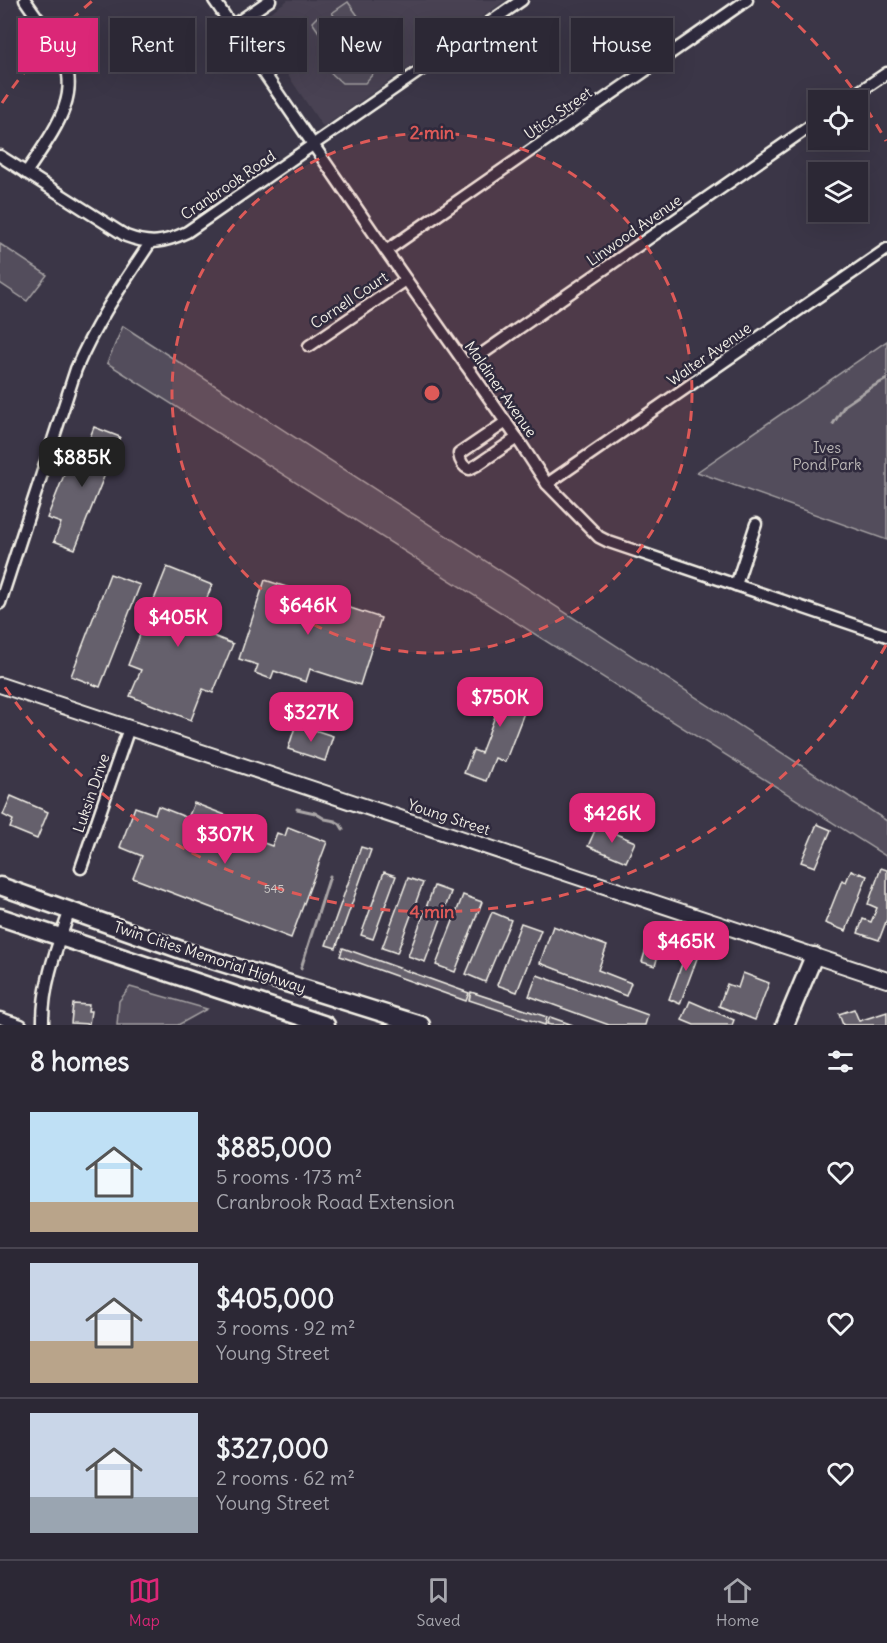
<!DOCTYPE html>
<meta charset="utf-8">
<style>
:root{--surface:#2c2835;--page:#34303d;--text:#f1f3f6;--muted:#a6a6ad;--line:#484450;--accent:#db2777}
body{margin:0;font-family:Delius,sans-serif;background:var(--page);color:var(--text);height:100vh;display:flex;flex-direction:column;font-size:22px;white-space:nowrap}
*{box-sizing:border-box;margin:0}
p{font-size:20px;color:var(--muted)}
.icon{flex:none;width:33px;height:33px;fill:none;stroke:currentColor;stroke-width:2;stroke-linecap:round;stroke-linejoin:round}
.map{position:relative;height:1025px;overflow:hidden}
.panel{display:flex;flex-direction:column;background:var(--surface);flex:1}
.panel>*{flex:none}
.banner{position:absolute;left:18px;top:18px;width:852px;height:54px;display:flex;gap:12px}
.controls{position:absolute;left:808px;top:90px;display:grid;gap:12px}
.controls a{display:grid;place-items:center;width:60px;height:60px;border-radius:0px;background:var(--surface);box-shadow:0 6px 24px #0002,0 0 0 2px var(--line);font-size:30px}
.price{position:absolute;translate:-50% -51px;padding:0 14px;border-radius:12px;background:var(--accent);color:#fff;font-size:20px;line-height:39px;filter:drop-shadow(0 2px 3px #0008)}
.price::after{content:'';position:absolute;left:50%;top:36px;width:18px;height:14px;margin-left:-9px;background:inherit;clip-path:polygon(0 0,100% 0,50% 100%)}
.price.active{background:#222;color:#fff}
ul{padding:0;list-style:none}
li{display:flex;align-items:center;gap:18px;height:150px;padding:0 30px}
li+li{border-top:2px solid var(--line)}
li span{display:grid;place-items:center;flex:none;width:168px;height:120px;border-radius:0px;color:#555}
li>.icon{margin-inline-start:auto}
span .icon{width:72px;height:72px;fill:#fffc;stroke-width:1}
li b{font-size:26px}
h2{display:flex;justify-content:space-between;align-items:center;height:72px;padding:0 30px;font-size:26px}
.tag{padding:0 21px;border-radius:0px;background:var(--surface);box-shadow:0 6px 24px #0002,0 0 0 2px var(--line);font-size:21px;line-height:54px}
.tag.active{background:var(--accent);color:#fff}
.menu{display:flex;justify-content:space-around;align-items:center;height:84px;border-top:2px solid var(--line);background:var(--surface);font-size:16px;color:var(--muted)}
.menu a{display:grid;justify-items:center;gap:3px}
.menu .active{color:var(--accent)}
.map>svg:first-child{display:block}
</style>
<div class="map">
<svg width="887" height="1025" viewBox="0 0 887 1025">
<rect width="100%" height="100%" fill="#3b3647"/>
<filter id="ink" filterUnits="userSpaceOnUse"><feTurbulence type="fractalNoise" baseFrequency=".0167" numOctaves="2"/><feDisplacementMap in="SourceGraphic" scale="12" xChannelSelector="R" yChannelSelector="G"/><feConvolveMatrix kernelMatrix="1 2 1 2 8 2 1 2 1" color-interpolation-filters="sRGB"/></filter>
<g filter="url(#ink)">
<!-- built -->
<polygon fill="#484352" points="288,0 506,0 323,127 253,24"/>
<!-- green -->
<g fill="#534e5c" stroke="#a4a0a2" stroke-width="1.5">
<polygon points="348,2 371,34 355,44 332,13"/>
<polygon points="318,16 325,20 347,54 358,55 366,50 377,66 372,75 365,83 342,83 330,72 338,60 312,22"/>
<polygon points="0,244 47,275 27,301 0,283"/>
<polygon points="123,326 887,821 887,857 107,363"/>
<polygon points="887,341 887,540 697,472"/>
<polygon points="130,987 207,1009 178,1025 117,1025 119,1001"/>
</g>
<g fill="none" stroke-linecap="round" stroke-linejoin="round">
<!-- stream -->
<g stroke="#aaa6a7" stroke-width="3">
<polyline points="833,424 845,405 870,388 887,379"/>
<polyline points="297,809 315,813 325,819 335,821 340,824 343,829"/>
<polyline points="301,968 330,876"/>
</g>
</g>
<!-- building -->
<g fill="#65616c" stroke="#f4f1e8" stroke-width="1.5">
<polygon points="94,427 120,437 75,549 54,541 61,523 47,518 66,470 76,474"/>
<polygon points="167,567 212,585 197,624 203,627 201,631 233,644 213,693 203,689 191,720 130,696 141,670 128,665"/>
<polygon points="110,574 140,585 100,687 71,676"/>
<polygon points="265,580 381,618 360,685 310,669 306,682 274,671 271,679 255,673 258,665 239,659"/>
<polygon points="493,677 532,692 505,762 495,758 486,781 464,773 473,750 481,753 502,698 487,692"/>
<polygon points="296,724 333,736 325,761 288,749"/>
<polygon points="11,796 48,812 37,839 10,828 13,820 3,815"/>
<polygon points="194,803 233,818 228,830 272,846 277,833 285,836 288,827 327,842 291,938 133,878 142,856 120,847 135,807 155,814 158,806 188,818"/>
<polygon points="817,824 831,830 815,867 801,862"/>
<polygon points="597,826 635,842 626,862 588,846"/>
<polygon points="361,847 371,850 336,948 326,945"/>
<polygon points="881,868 887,870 887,919 879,940 858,933 863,919 871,922 877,908 868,904"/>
<polygon points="851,870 867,876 846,931 825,923 842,880 846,882"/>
<polygon points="384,872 396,876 373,939 361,935"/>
<polygon points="408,878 423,883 397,953 382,948"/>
<polygon points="434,886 451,892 425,962 408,956"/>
<polygon points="463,895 482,902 455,972 436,965"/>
<polygon points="492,912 511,920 485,982 466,974"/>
<polygon points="521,923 541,930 517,992 497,985"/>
<polygon points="553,926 607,946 598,970 631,983 626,996 540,963"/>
<polygon points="651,932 664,935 655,966 642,962"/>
<polygon points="691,940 702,945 680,1004 669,999"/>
<polygon points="343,948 469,993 466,1001 340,956"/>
<polygon points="743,973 769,983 755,1020 719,1006 727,984 738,988"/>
<polygon points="537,975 648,1015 645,1025 609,1025 529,996"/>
<polygon points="471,992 547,1017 545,1025 469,1000"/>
<polygon points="690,1001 734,1020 732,1025 694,1025 682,1020"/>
<polygon points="73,1004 89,1005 88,1011 91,1011 89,1024 71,1023"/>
<polygon points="854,1009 859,1021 887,1012 887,1025 843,1025 839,1014"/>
<polygon points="550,1017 573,1025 551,1025 547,1024"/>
</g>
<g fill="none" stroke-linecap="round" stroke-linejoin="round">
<defs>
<g id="minor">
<path d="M 25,0 C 37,18 51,35 61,54 C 85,97 48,138 26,173"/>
<polyline points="214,0 386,251 517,438 547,484 599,537 609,542 887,636"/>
<polyline points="232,26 270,0"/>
<polyline points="847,100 887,73"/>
<path d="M 0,156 L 126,236 C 150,245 164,243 187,232 L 522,0"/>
<polyline points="386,251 747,0"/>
<polyline points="309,346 406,280"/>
<polyline points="466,365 819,120"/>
<path d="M 506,422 L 459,454 C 460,461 462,466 469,469 L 477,465 L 517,438"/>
<polyline points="547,484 887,249"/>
<polyline points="736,585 756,524"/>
<path d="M 0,603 L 76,369 C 96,322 122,285 150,243"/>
<polyline points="81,868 129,728"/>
<polyline points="0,1018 21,1025"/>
<path d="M 43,1025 C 42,985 57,947 70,910"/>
</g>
<polyline id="tertiary" points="0,685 887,980"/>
<g id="primary">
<polyline points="0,886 187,952 421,1025"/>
<polyline points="0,917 326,1025"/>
<polyline points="785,1025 814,956"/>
</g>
</defs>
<!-- minor casing -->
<use href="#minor" stroke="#f4f1e8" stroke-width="15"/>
<!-- tertiary casing -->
<use href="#tertiary" stroke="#f4f1e8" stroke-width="18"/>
<!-- primary casing -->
<use href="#primary" stroke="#f4f1e8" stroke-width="21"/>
<!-- minor -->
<use href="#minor" stroke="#2f2a3d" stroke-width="10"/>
<!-- tertiary -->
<use href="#tertiary" stroke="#2f2a3d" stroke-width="14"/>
<!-- primary -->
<use href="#primary" stroke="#2f2a3d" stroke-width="16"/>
</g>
</g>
<!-- distance rings -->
<circle cx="432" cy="393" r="260" fill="#de5a58" fill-opacity=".12"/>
<g fill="none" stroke="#de5a58" stroke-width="3" stroke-dasharray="10 8">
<circle cx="432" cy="393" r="260"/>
<path d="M886 645A519 519 0 0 1 2 683M2 103A519 519 0 0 1 92 1M772 1A519 519 0 0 1 886 141"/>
</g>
<g text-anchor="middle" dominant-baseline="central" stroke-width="5" stroke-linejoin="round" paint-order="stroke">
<!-- number labels -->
<g font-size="12" fill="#d0cdc9">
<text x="274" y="888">545</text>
</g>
<!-- street labels -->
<g font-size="15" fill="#f4f1e8" stroke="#2f2a3d">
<text transform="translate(558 113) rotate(-35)">Utica Street</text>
<text transform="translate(228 185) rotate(-34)">Cranbrook Road</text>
<text transform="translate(634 230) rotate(-35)">Linwood Avenue</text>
<text transform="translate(349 300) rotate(-34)">Cornell Court</text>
<text transform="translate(709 354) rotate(-35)">Walter Avenue</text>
<text transform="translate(501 389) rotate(55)">Maldiner Avenue</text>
<text transform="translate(91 793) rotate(-71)">Luksin Drive</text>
<text transform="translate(449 817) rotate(18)">Young Street</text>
<text transform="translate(210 957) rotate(18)">Twin Cities Memorial Highway</text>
</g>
<!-- park labels -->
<g font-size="15" fill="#bcb8b7" stroke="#2f2a3d">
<text x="827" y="447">Ives<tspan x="827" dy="17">Pond Park</tspan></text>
</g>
</g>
<circle cx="432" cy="393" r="9" fill="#de5a58" stroke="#2f2a3d" stroke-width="3"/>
<g font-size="18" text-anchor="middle" font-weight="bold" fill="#de5a58" stroke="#2f2a3d" stroke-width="5" stroke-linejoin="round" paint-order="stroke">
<text x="432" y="139">2 min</text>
<text x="432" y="918">4 min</text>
</g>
</svg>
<div class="controls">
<a><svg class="icon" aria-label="locate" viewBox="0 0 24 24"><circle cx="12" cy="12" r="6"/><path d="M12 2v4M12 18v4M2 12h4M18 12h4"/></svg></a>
<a><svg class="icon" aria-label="layers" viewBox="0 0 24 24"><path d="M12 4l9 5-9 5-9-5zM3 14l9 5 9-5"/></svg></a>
</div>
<b class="price active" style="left:82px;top:488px">$885K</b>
<b class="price" style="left:308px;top:636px">$646K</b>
<b class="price" style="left:178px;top:648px">$405K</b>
<b class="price" style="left:500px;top:728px">$750K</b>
<b class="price" style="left:311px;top:743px">$327K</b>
<b class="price" style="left:612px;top:844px">$426K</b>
<b class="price" style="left:225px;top:865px">$307K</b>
<b class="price" style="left:686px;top:972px">$465K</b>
<div class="banner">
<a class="tag active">Buy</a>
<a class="tag">Rent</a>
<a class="tag">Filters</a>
<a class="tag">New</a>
<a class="tag">Apartment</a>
<a class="tag">House</a>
</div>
</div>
<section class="panel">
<h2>8 homes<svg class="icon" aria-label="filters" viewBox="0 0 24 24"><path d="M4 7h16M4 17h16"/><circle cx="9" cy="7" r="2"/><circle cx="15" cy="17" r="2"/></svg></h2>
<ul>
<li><span style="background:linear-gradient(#bfe0f5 75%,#b9a48a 0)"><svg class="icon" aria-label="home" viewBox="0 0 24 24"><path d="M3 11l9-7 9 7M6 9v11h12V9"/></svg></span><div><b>$885,000</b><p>5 rooms · 173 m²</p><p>Cranbrook Road Extension</p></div><svg class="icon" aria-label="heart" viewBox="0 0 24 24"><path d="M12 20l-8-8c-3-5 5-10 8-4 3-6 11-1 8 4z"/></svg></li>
<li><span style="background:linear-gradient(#c9d6e8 65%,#b9a48a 0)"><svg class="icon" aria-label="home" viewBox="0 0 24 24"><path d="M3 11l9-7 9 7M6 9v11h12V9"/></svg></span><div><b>$405,000</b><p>3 rooms · 92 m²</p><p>Young Street</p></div><svg class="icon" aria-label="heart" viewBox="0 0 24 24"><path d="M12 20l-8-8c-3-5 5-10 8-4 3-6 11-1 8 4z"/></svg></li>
<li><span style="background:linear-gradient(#c9d6e8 70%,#9aa5b1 0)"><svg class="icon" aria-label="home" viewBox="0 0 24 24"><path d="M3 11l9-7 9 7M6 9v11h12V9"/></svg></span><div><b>$327,000</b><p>2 rooms · 62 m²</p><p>Young Street</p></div><svg class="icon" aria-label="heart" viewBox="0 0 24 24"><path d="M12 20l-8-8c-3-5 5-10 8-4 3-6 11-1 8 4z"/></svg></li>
</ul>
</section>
<nav class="menu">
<a class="active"><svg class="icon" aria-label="map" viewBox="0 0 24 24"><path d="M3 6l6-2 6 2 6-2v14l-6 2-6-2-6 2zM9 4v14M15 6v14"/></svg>Map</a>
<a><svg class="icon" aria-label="saved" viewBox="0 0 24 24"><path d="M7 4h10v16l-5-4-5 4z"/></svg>Saved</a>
<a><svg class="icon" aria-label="home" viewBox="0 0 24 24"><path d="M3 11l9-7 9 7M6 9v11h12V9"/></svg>Home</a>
</nav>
